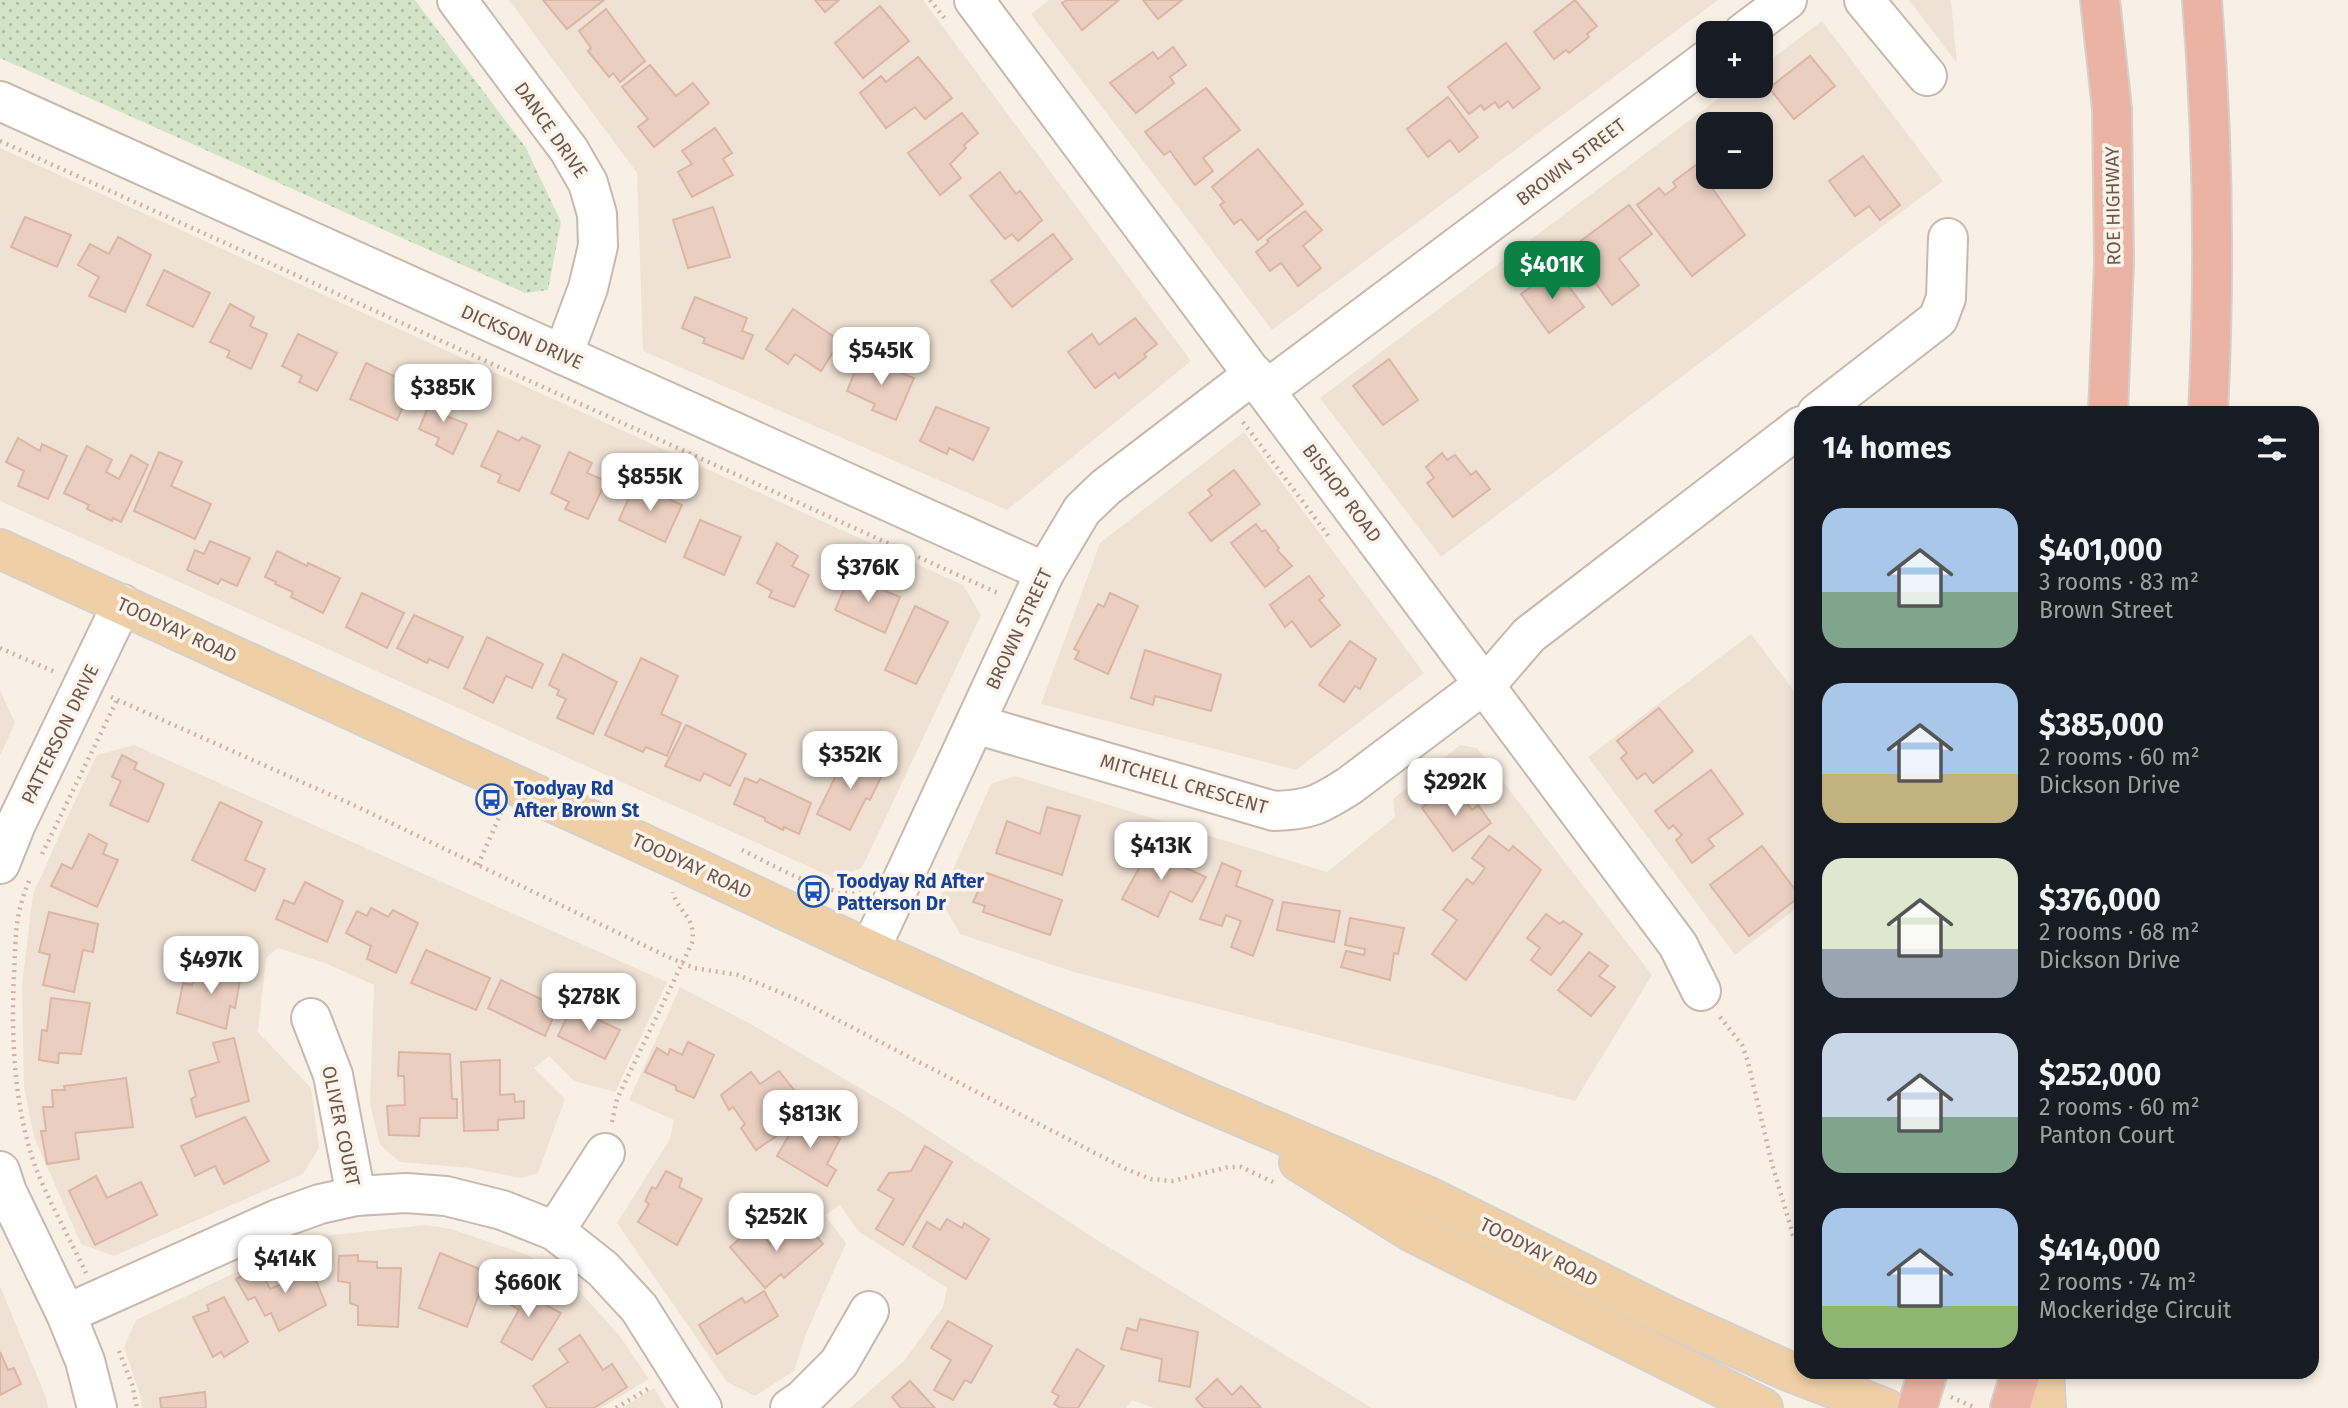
<!DOCTYPE html>
<meta charset="utf-8">
<style>
:root{--surface:#171b24;--page:#20242c;--text:#f1f3f6;--muted:#9ea1a6;--accent:#0b8043}
body{margin:0;font-family:"Fira Sans",sans-serif;background:var(--page);color:var(--text);height:100vh;display:flex;flex-direction:column;font-size:26px;white-space:nowrap}
*{box-sizing:border-box;margin:0}
p{font-size:23px;color:var(--muted)}
.icon{flex:none;width:38px;height:38px;fill:none;stroke:currentColor;stroke-width:2;stroke-linecap:round;stroke-linejoin:round}
.map{position:relative;flex:1;overflow:hidden}
.details{position:absolute;left:1794px;top:406px;width:525px;height:973px;display:flex;flex-direction:column;background:var(--surface);border-radius:21px;box-shadow:0 4px 10px #0003}
.details>*{flex:none}
.controls{position:absolute;left:1696px;top:21px;display:grid;gap:14px}
.controls a{display:grid;place-items:center;width:77px;height:77px;border-radius:14px;background:var(--surface);box-shadow:0 4px 10px #0003;font-size:35px}
.price{position:absolute;translate:-50% -60px;padding:0 16px;border-radius:14px;background:#fff;color:#222;font-size:23px;line-height:46px;filter:drop-shadow(0 2px 4px #0008)}
.price::after{content:'';position:absolute;left:50%;top:42px;width:21px;height:16px;margin-left:-10px;background:inherit;clip-path:polygon(0 0,100% 0,50% 100%)}
.price.on{background:var(--accent);color:#fff}
ul{padding:0;list-style:none}
li{display:flex;align-items:center;gap:21px;height:175px;padding:0 28px}
li span{display:grid;place-items:center;flex:none;width:196px;height:140px;border-radius:21px;color:#555}
li>.icon{margin-inline-start:auto}
span .icon{width:84px;height:84px;fill:#fffc;stroke-width:1}
li b{font-size:30px}
h2{display:flex;justify-content:space-between;align-items:center;height:84px;padding:0 28px;font-size:30px}
.map>svg:first-child{display:block}
</style>
<div class="map">
<svg width="2348" height="1408" viewBox="0 0 2348 1408">
<defs>
<pattern id="park-dots" width="8" height="8" patternUnits="userSpaceOnUse" patternTransform="scale(1.75)"><rect width="8" height="8" fill="#d3e4c6"/><path d="M2 2h.1M6 6h.1" fill="none" stroke="#afbca3" stroke-width="1.8" stroke-linecap="round"/></pattern>
</defs>
<rect width="100%" height="100%" fill="#f9f0e5"/>
<!-- residential -->
<g fill="#efe2d4" fill-rule="evenodd">
<polygon points="509,0 923,0 1191,361 1007,510 643,351 637,173"/>
<polygon points="1049,0 1718,0 1272,330 1031,14"/>
<polygon points="1909,0 1951,0 1957,63"/>
<path d="M 1822,21 L 1943,181 L 1441,557 L 1320,398 L 1735,86 L 1760,86 L 1761,67 ZM 1708,124 L 1760,124 L 1760,177 L 1708,177 Z"/>
<polygon points="0,148 963,585 981,615 862,868 834,878 0,501"/>
<polygon points="1244,432 1424,673 1296,770 1041,704 1100,543"/>
<polygon points="1751,634 1801,700 1801,905 1735,955 1588,757"/>
<polygon points="0,690 15,723 0,756"/>
<polygon points="134,745 667,982 615,1092 574,1081 549,1056 534,1068 565,1099 538,1173 521,1178 470,1168 400,1162 380,1145 370,1104 374,985 325,963 278,948 266,958 258,1032 311,1088 319,1148 303,1174 114,1256 81,1244 34,1137 24,1087 22,985 33,894 67,818 97,755"/>
<polygon points="1460,745 1477,748 1652,975 1575,1101 1074,972 960,934 940,899 991,784 1015,776 1327,872 1395,817 1393,799"/>
<polygon points="680,987 749,1023 894,1108 1097,1240 1372,1408 1154,1408 1132,1400 1126,1408 850,1408 904,1361 943,1307 947,1288 858,1231 840,1205 825,1215 846,1243 806,1334 794,1371 755,1396 727,1382 617,1223 670,1139 674,1120 629,1100"/>
<polygon points="426,1225 451,1229 528,1255 573,1284 619,1335 649,1379 601,1408 142,1408 141,1398 124,1347 136,1320 226,1277 322,1236"/>
<polygon points="0,1286 47,1400 48,1408 0,1408"/>
<polygon points="654,1388 666,1408 622,1408"/>
</g>
<!-- park -->
<polygon fill="url(#park-dots)" points="0,0 415,0 526,148 561,222 548,290 525,293 0,58"/>
<!-- building -->
<g fill="#eacfc0" stroke="#dbb6a3" stroke-width="2">
<polygon points="543,0 604,0 567,29"/>
<polygon points="815,0 839,0 825,12"/>
<polygon points="1067,0 1119,0 1082,30 1062,3"/>
<polygon points="1143,0 1182,0 1158,19"/>
<polygon points="1575,0 1597,26 1587,34 1589,37 1569,53 1566,50 1554,59 1534,32"/>
<polygon points="880,6 909,41 863,78 835,43"/>
<polygon points="606,9 645,61 620,82 613,73 609,77 588,51 591,48 579,31"/>
<polygon points="1506,43 1540,88 1513,108 1508,101 1499,108 1495,102 1484,110 1481,105 1469,114 1448,87"/>
<polygon points="1173,47 1186,65 1170,77 1174,83 1136,113 1110,83 1153,52 1158,59"/>
<polygon points="1810,56 1835,86 1794,119 1769,88"/>
<polygon points="918,57 952,98 925,119 915,107 886,128 860,93 881,76 886,82"/>
<polygon points="650,65 676,96 693,83 709,103 654,147 638,127 648,119 622,87"/>
<polygon points="1206,88 1240,130 1203,158 1213,171 1195,185 1170,151 1164,155 1145,132"/>
<polygon points="1448,97 1478,137 1459,152 1450,140 1428,157 1407,129"/>
<polygon points="962,113 978,133 964,145 966,148 950,164 961,178 940,195 908,153"/>
<polygon points="715,128 732,153 723,159 733,175 692,197 678,172 692,164 682,151"/>
<polygon points="1258,149 1303,204 1258,240 1241,219 1234,224 1220,205 1224,202 1212,187"/>
<polygon points="1863,156 1900,205 1880,220 1869,206 1855,216 1829,181"/>
<polygon points="1696,165 1745,235 1692,276 1637,205 1659,188 1665,195 1676,187 1673,182"/>
<polygon points="1000,172 1016,194 1020,191 1042,220 1018,241 1012,234 1005,239 970,196"/>
<polygon points="1629,205 1652,234 1619,259 1639,285 1612,305 1570,249"/>
<polygon points="713,207 730,257 688,268 673,220"/>
<polygon points="1305,211 1322,230 1303,246 1321,268 1298,286 1281,263 1270,271 1256,252 1269,242 1267,240"/>
<polygon points="25,217 71,235 57,267 11,247"/>
<polygon points="1053,234 1072,259 1012,307 991,281"/>
<polygon points="118,237 151,255 125,312 89,296 99,277 78,265 90,244 109,254"/>
<polygon points="1556,269 1584,307 1549,333 1521,294"/>
<polygon points="164,270 210,293 193,327 147,305"/>
<polygon points="695,297 747,318 742,331 753,335 743,359 703,343 705,338 682,328"/>
<polygon points="230,304 254,317 250,326 267,334 251,369 227,357 230,351 210,342"/>
<polygon points="793,309 840,341 821,371 795,354 788,364 766,349"/>
<polygon points="1135,318 1157,344 1144,354 1146,357 1119,378 1115,373 1095,388 1068,352 1092,334 1099,345"/>
<polygon points="298,334 337,353 317,391 299,382 302,376 282,366"/>
<polygon points="861,357 914,378 896,420 872,410 875,404 847,391"/>
<polygon points="1389,359 1418,400 1383,425 1353,386"/>
<polygon points="366,363 413,385 397,420 350,399"/>
<polygon points="434,393 452,403 446,416 467,424 453,454 436,445 439,438 419,429"/>
<polygon points="936,407 989,428 973,460 949,448 947,454 920,441"/>
<polygon points="498,431 519,441 522,437 540,446 519,491 498,482 501,475 481,466"/>
<polygon points="18,438 40,451 42,444 67,456 48,499 18,486 24,471 6,462"/>
<polygon points="87,446 112,460 106,472 119,479 131,455 148,465 121,522 113,518 112,521 87,509 89,505 64,493"/>
<polygon points="159,452 182,462 171,486 211,504 195,539 134,511"/>
<polygon points="569,452 592,463 587,473 606,481 588,519 565,509 569,502 551,493"/>
<polygon points="1442,453 1447,460 1455,455 1471,475 1476,471 1490,489 1453,517 1427,483 1434,478 1426,467"/>
<polygon points="1234,470 1260,504 1211,541 1189,513 1212,495 1208,490"/>
<polygon points="635,484 682,505 665,542 619,520"/>
<polygon points="700,520 741,537 724,575 684,557"/>
<polygon points="1256,524 1262,532 1265,530 1279,548 1277,550 1292,566 1265,587 1231,543"/>
<polygon points="210,541 250,558 237,586 221,579 218,584 187,570 195,550 204,554"/>
<polygon points="777,543 798,556 792,566 809,575 794,607 769,597 772,591 757,583"/>
<polygon points="277,551 307,566 308,563 340,578 323,613 291,597 293,592 275,584 276,582 265,577"/>
<polygon points="850,576 900,597 885,633 835,610"/>
<polygon points="1309,576 1324,596 1319,600 1340,625 1311,647 1292,621 1285,627 1270,605"/>
<polygon points="362,593 404,613 387,648 346,627"/>
<polygon points="1110,593 1138,606 1108,674 1075,659 1079,651 1074,649 1098,604 1104,607"/>
<polygon points="915,606 948,622 916,684 885,670"/>
<polygon points="414,615 463,637 448,668 429,659 427,663 397,648"/>
<polygon points="487,637 543,664 532,688 506,676 493,703 464,688"/>
<polygon points="1350,641 1376,659 1360,689 1355,686 1344,702 1319,685"/>
<polygon points="1145,650 1221,675 1211,711 1155,696 1153,705 1131,698"/>
<polygon points="563,654 617,682 593,734 557,718 566,699 557,695 559,690 549,685"/>
<polygon points="641,658 678,676 661,714 681,723 667,756 646,747 643,752 605,735"/>
<polygon points="1659,708 1693,751 1653,783 1645,773 1637,779 1621,758 1627,753 1617,741"/>
<polygon points="686,725 746,754 730,786 704,773 700,781 665,766"/>
<polygon points="847,753 884,771 870,800 866,798 850,830 817,814"/>
<polygon points="122,755 137,763 134,769 164,784 148,822 110,805 121,781 112,777"/>
<polygon points="1711,770 1743,814 1708,839 1714,846 1692,863 1676,840 1682,835 1673,825 1669,829 1655,811"/>
<polygon points="745,778 757,783 760,779 811,803 799,834 784,827 783,830 765,821 765,818 734,804"/>
<polygon points="1453,784 1472,810 1478,805 1491,823 1453,851 1422,808"/>
<polygon points="220,802 262,822 245,860 265,869 255,891 192,860"/>
<polygon points="1047,807 1080,816 1062,875 996,853 1007,821 1040,834"/>
<polygon points="89,834 107,844 103,854 118,860 97,907 51,886 62,864 72,869"/>
<polygon points="1489,836 1509,851 1513,846 1541,870 1466,980 1432,954 1457,920 1443,910 1467,879 1473,884 1485,868 1472,858"/>
<polygon points="1151,846 1176,858 1174,863 1206,877 1192,902 1170,891 1158,917 1122,899"/>
<polygon points="1762,846 1800,896 1749,936 1710,885"/>
<polygon points="1222,863 1241,871 1236,886 1273,900 1253,956 1231,947 1241,921 1226,915 1222,926 1200,919"/>
<polygon points="987,873 1062,900 1050,935 983,912 985,906 973,902"/>
<polygon points="305,882 343,901 327,942 276,919 284,900 294,904"/>
<polygon points="1283,902 1340,911 1334,942 1277,930"/>
<polygon points="371,908 388,917 393,910 418,923 396,973 367,959 371,946 346,933 357,911 367,916"/>
<polygon points="49,912 98,924 93,952 83,950 74,992 43,985 50,955 39,952"/>
<polygon points="1546,914 1560,924 1563,921 1582,934 1551,975 1531,960 1540,948 1527,938"/>
<polygon points="1350,918 1404,928 1398,954 1394,953 1390,980 1341,967 1346,951 1364,955 1365,949 1345,945"/>
<polygon points="426,950 490,978 476,1010 411,983"/>
<polygon points="1589,952 1608,966 1599,976 1615,987 1591,1016 1558,990"/>
<polygon points="219,962 242,969 235,1008 230,1006 226,1029 177,1013 183,983 192,985 195,975 214,980"/>
<polygon points="501,980 547,1002 542,1011 553,1018 545,1036 488,1008"/>
<polygon points="51,998 90,1003 81,1054 59,1053 58,1063 39,1060 42,1030 47,1031"/>
<polygon points="572,1007 620,1030 605,1059 558,1036"/>
<polygon points="234,1038 249,1101 196,1117 191,1099 196,1096 189,1071 219,1062 213,1043"/>
<polygon points="688,1042 714,1055 694,1098 676,1090 676,1086 645,1072 657,1048 668,1055 670,1049 682,1055"/>
<polygon points="399,1052 450,1054 452,1099 457,1099 457,1118 420,1118 419,1136 389,1135 387,1106 405,1105 404,1076 398,1076"/>
<polygon points="500,1060 500,1095 514,1094 515,1102 524,1101 524,1118 498,1120 498,1130 464,1131 461,1062"/>
<polygon points="779,1071 798,1095 766,1118 778,1135 756,1150 741,1128 745,1124 733,1107 729,1110 721,1095 751,1072 760,1084"/>
<polygon points="126,1078 133,1127 75,1133 79,1159 47,1164 41,1131 46,1131 43,1107 53,1107 52,1090 65,1090 64,1086"/>
<polygon points="800,1116 840,1139 827,1164 836,1170 827,1186 777,1156"/>
<polygon points="245,1117 269,1161 224,1184 215,1166 195,1176 181,1146"/>
<polygon points="925,1146 952,1162 903,1245 876,1229 894,1199 878,1190 889,1173 911,1171"/>
<polygon points="666,1171 682,1179 679,1187 702,1199 677,1245 638,1222 649,1204 645,1201 652,1187 656,1189"/>
<polygon points="96,1176 107,1198 141,1182 157,1215 95,1245 69,1191"/>
<polygon points="947,1219 962,1228 964,1223 989,1239 966,1279 913,1247 927,1222 940,1230"/>
<polygon points="804,1222 823,1244 784,1278 781,1274 765,1288 730,1247 755,1226 770,1244 783,1233 787,1238"/>
<polygon points="440,1253 487,1272 467,1327 419,1308"/>
<polygon points="358,1255 358,1261 377,1262 377,1268 401,1268 398,1327 358,1325 358,1306 350,1303 350,1283 338,1281 339,1256"/>
<polygon points="309,1263 326,1305 279,1331 271,1313 265,1316 255,1297 248,1300 236,1279 259,1267 270,1289 284,1283 281,1277"/>
<polygon points="513,1278 547,1296 544,1304 561,1313 532,1360 501,1342 519,1310 501,1299"/>
<polygon points="764,1291 778,1316 717,1354 699,1325 742,1298 745,1303"/>
<polygon points="224,1297 248,1342 224,1357 221,1352 213,1357 193,1317 209,1311 207,1305"/>
<polygon points="1140,1319 1198,1332 1190,1387 1159,1381 1162,1359 1121,1349 1127,1328 1137,1331"/>
<polygon points="948,1321 992,1346 971,1383 965,1380 953,1400 934,1390 951,1360 931,1348"/>
<polygon points="580,1335 603,1370 612,1364 627,1387 594,1408 547,1408 533,1386 568,1362 559,1349"/>
<polygon points="1077,1349 1104,1366 1078,1408 1061,1408 1054,1404 1059,1396 1052,1392"/>
<polygon points="0,1352 8,1370 14,1368 21,1384 0,1395"/>
<polygon points="1217,1379 1232,1395 1241,1386 1261,1408 1204,1408 1196,1399"/>
<polygon points="910,1381 935,1408 901,1408 892,1397"/>
<polygon points="205,1392 206,1408 161,1408 160,1398"/>
</g>
<g fill="none" stroke-linecap="round" stroke-linejoin="round">
<defs>
<g id="minor">
<polyline points="457,0 569,150 588,183 597,214 598,246 588,288 563,355"/>
<polyline points="974,0 1678,945 1701,991"/>
<polyline points="1864,0 1927,76"/>
<polyline points="1743,33 1787,0"/>
<polyline points="0,101 1045,572"/>
<polyline points="1266,390 1708,59"/>
<polyline points="1817,413 1938,319 1946,298 1948,238"/>
<path d="M 975,724 L 1274,811 C 1310,810 1319,805 1349,786 L 1491,679 L 1529,635 L 1801,426"/>
<polyline points="0,864 16,824 122,604"/>
<polyline points="870,950 1045,572 1082,510 1106,487 1254,374"/>
<polyline points="311,1018 333,1075 356,1196"/>
<polyline points="0,1171 7,1192 66,1314 85,1361 97,1408"/>
<polyline points="555,1231 605,1153"/>
<polyline points="66,1314 278,1219 320,1204 356,1196 406,1193 446,1196 502,1210 555,1231 603,1269 639,1308 702,1408"/>
<polyline points="790,1408 802,1400 839,1363 869,1311"/>
</g>
<g id="major">
<polyline points="0,549 683,862 870,950 1193,1096 1429,1197 1665,1315 1788,1371 1885,1408"/>
<polyline points="1299,1162 1412,1232 1763,1408"/>
<polyline points="2044,1372 2046,1408"/>
</g>
<g id="highway">
<polyline points="2100,0 2112,109 2114,262 2108,413"/>
<path d="M 2202,0 C 2213,137 2215,276 2208,413"/>
<polyline points="1917,1408 1928,1372"/>
<polyline points="2010,1408 2021,1372"/>
</g>
</defs>
<!-- minor casing -->
<use href="#minor" stroke="#c8b8ad" stroke-width="42"/>
<!-- major casing -->
<use href="#major" stroke="#d6d0cd" stroke-width="42"/>
<!-- highway casing -->
<use href="#highway" stroke="#d6d0cd" stroke-width="42"/>
<!-- path -->
<g stroke="#cfb2a4" stroke-width="4.5" stroke-dasharray="2 5" stroke-linecap="butt">
<polyline points="930,0 946,20"/>
<polyline points="0,141 1000,594"/>
<polyline points="1243,422 1330,538"/>
<polyline points="0,648 55,672"/>
<polyline points="111,697 358,807 664,955 694,968 738,975 801,1001 1126,1169 1151,1179 1173,1181 1228,1167 1241,1167 1273,1182"/>
<path d="M 742,850 C 769,863 814,889 843,892 C 850,893 857,891 864,888"/>
<polyline points="42,854 117,700"/>
<polyline points="478,865 501,813"/>
<path d="M 29,881 C 14,917 16,938 14,975 C 11,1040 14,1105 35,1166 C 48,1200 70,1239 86,1273"/>
<polyline points="1720,1017 1742,1045 1748,1062 1772,1164 1793,1235 1801,1250"/>
<path d="M 612,1122 L 617,1099 L 692,943 C 696,915 679,915 673,892"/>
<polyline points="119,1351 132,1384 137,1408"/>
<polyline points="1951,1397 1976,1408"/>
<polyline points="616,1408 651,1387"/>
</g>
<!-- minor -->
<use href="#minor" stroke="#fff" stroke-width="38"/>
<!-- major -->
<use href="#major" stroke="#efd0a6" stroke-width="38"/>
<!-- highway -->
<use href="#highway" stroke="#ebb3a4" stroke-width="38"/>
</g>
<!-- icons -->
<defs>
<symbol id="bus-ring" viewBox="-11 -11 22 22"><circle r="9.5" fill="#fcf4ea" stroke="#1a4fb4" stroke-width="1.5"/><path d="M-5-6H5V4H4V6H2V4H-2V6H-4V4H-5ZM-3.5-4V0h7V-4ZM-3.5 1.2v1.5H-2V1.2ZM2 1.2v1.5H3.5V1.2Z" fill="#1a4fb4"/></symbol>
</defs>
<g fill-rule="evenodd">
<use href="#bus-ring" x="474" y="782" width="35" height="35"/>
<use href="#bus-ring" x="796" y="874" width="35" height="35"/>
</g>
<g text-anchor="middle" dominant-baseline="central" stroke-width="7" stroke-linejoin="round" paint-order="stroke">
<!-- street labels -->
<g font-size="19" fill="#6e584e" stroke="#fcf4ea">
<text transform="translate(551 130) rotate(55)">DANCE DRIVE</text>
<text transform="translate(1571 162) rotate(-37)">BROWN STREET</text>
<text transform="translate(2113 206) rotate(-91)">ROE HIGHWAY</text>
<text transform="translate(522 337) rotate(24)">DICKSON DRIVE</text>
<text transform="translate(1342 493) rotate(53)">BISHOP ROAD</text>
<text transform="translate(1019 629) rotate(-65)">BROWN STREET</text>
<text transform="translate(177 630) rotate(25)">TOODYAY ROAD</text>
<text transform="translate(60 734) rotate(-64)">PATTERSON DRIVE</text>
<text transform="translate(1184 784) rotate(16)">MITCHELL CRESCENT</text>
<text transform="translate(692 866) rotate(25)">TOODYAY ROAD</text>
<text transform="translate(341 1126) rotate(78)">OLIVER COURT</text>
<text transform="translate(1539 1252) rotate(27)">TOODYAY ROAD</text>
</g>
<!-- transit labels -->
<g font-size="19" font-weight="bold" fill="#164399" stroke="#fcf4ea" text-anchor="start">
<text x="514" y="788">Toodyay Rd<tspan x="514" dy="22">After Brown St</tspan></text>
<text x="837" y="881">Toodyay Rd After<tspan x="837" dy="22">Patterson Dr</tspan></text>
</g>
</g>
</svg>
<div class="controls">
<a>+</a>
<a>−</a>
</div>
<b class="price on" style="left:1552px;top:301px">$401K</b>
<b class="price" style="left:881px;top:387px">$545K</b>
<b class="price" style="left:443px;top:424px">$385K</b>
<b class="price" style="left:650px;top:513px">$855K</b>
<b class="price" style="left:868px;top:604px">$376K</b>
<b class="price" style="left:850px;top:791px">$352K</b>
<b class="price" style="left:1455px;top:818px">$292K</b>
<b class="price" style="left:1161px;top:882px">$413K</b>
<b class="price" style="left:211px;top:996px">$497K</b>
<b class="price" style="left:589px;top:1033px">$278K</b>
<b class="price" style="left:810px;top:1150px">$813K</b>
<b class="price" style="left:776px;top:1253px">$252K</b>
<b class="price" style="left:285px;top:1295px">$414K</b>
<b class="price" style="left:528px;top:1319px">$660K</b>
<section class="details">
<h2>14 homes<svg class="icon" aria-label="filters" viewBox="0 0 24 24"><path d="M4 7h16M4 17h16"/><circle cx="9" cy="7" r="2"/><circle cx="15" cy="17" r="2"/></svg></h2>
<ul>
<li><span style="background:linear-gradient(#a9c7e8 60%,#7fa58c 0)"><svg class="icon" aria-label="home" viewBox="0 0 24 24"><path d="M3 11l9-7 9 7M6 9v11h12V9"/></svg></span><div><b>$401,000</b><p>3 rooms · 83 m²</p><p>Brown Street</p></div></li>
<li><span style="background:linear-gradient(#a9c7e8 65%,#c2b280 0)"><svg class="icon" aria-label="home" viewBox="0 0 24 24"><path d="M3 11l9-7 9 7M6 9v11h12V9"/></svg></span><div><b>$385,000</b><p>2 rooms · 60 m²</p><p>Dickson Drive</p></div></li>
<li><span style="background:linear-gradient(#dfe7d0 65%,#9aa5b1 0)"><svg class="icon" aria-label="home" viewBox="0 0 24 24"><path d="M3 11l9-7 9 7M6 9v11h12V9"/></svg></span><div><b>$376,000</b><p>2 rooms · 68 m²</p><p>Dickson Drive</p></div></li>
<li><span style="background:linear-gradient(#c9d6e8 60%,#7fa58c 0)"><svg class="icon" aria-label="home" viewBox="0 0 24 24"><path d="M3 11l9-7 9 7M6 9v11h12V9"/></svg></span><div><b>$252,000</b><p>2 rooms · 60 m²</p><p>Panton Court</p></div></li>
<li><span style="background:linear-gradient(#a9c7e8 70%,#8fb573 0)"><svg class="icon" aria-label="home" viewBox="0 0 24 24"><path d="M3 11l9-7 9 7M6 9v11h12V9"/></svg></span><div><b>$414,000</b><p>2 rooms · 74 m²</p><p>Mockeridge Circuit</p></div></li>
</ul>
</section>
</div>
